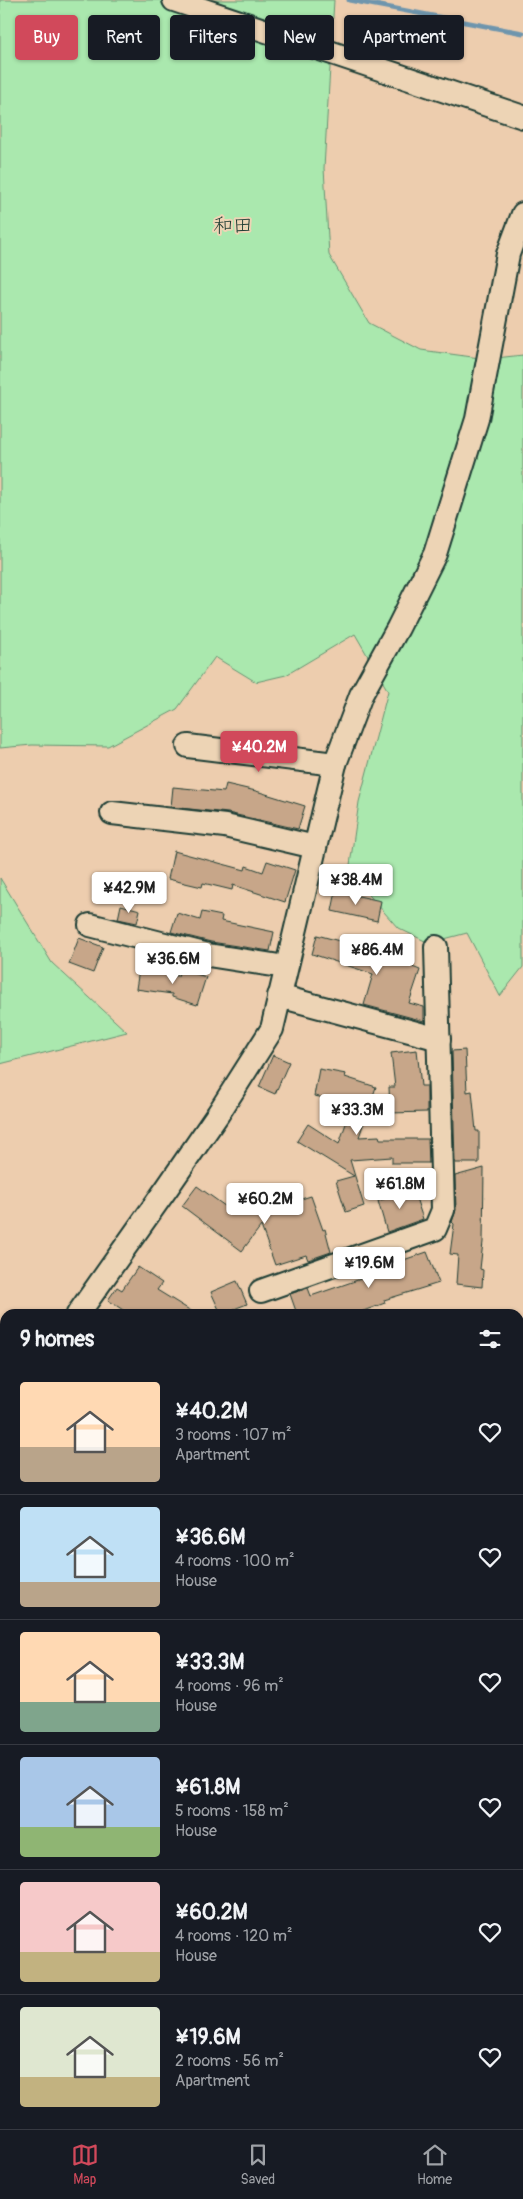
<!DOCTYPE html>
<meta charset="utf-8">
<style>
:root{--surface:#171b24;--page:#20242c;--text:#f1f3f6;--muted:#9ea1a6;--line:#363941;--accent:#d1495b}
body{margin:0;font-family:Pangolin,"Klee One",sans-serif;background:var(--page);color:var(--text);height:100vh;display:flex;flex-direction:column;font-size:19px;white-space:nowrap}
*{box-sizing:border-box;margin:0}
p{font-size:16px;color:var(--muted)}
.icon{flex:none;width:28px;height:28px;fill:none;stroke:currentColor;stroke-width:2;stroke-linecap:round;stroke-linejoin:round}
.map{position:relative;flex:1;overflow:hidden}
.sheet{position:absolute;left:0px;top:1309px;width:524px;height:821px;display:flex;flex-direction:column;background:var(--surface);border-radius:15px 15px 0 0;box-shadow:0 1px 4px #0004}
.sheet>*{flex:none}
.guide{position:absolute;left:15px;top:15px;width:494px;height:45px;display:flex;gap:10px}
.price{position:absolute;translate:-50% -42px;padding:0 11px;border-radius:5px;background:#fff;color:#222;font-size:16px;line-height:32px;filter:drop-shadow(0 1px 2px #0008)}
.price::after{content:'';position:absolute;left:50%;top:30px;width:15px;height:11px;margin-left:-8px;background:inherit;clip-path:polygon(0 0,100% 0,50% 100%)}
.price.selected{background:var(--accent);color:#fff}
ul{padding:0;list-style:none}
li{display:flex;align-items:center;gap:15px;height:125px;padding:0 20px}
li+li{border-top:1px solid var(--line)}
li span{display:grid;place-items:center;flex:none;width:140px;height:100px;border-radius:5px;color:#555}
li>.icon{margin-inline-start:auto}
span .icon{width:60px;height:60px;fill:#fffc;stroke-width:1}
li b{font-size:21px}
h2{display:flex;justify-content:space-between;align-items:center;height:60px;padding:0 20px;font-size:21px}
.pill{padding:0 18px;border-radius:5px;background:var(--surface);box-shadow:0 1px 4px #0004;font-size:18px;line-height:45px}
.pill.selected{background:var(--accent);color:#fff}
.tabs{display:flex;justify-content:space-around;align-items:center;height:70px;border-top:1px solid var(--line);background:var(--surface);font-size:14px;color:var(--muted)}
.tabs a{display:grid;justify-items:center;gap:2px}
.tabs .selected{color:var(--accent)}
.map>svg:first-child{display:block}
</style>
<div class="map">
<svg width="523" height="2129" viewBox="0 0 523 2129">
<rect width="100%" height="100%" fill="#edcdae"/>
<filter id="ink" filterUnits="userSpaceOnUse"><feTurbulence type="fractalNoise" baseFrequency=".02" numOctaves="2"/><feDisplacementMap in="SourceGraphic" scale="10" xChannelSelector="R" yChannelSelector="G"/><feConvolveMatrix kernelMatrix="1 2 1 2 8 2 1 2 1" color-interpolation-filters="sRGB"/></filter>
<g filter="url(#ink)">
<!-- built -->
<polygon fill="#debea1" points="0,1564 5,1565 5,1843 0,1842"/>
<!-- green -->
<g fill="#aae8ae" stroke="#649271">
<polygon points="0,0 334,0 324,168 329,255 369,323 421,350 487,359 523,355 523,967 500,996 467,933 429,943 398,928 349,872 359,802 388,691 355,634 286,675 256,682 215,657 177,709 108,746 32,745 0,748"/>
<polygon points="0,878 52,963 127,1032 0,1064"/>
</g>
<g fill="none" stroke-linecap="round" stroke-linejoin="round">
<!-- stream -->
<g stroke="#6e95ad" stroke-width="5">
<polyline points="349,0 523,33"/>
<polyline points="519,1325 523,1323"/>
<polyline points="0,1450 5,1451"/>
</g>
</g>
<!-- building -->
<g fill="#c7a689" stroke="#1f3d34">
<polygon points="226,784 256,791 305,806 298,829 228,813 171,807 173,787 224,792"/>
<polygon points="174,851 245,870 246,866 263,872 267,861 295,870 285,902 233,885 232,890 203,883 202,887 168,879"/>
<polygon points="336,891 381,901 377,921 332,911"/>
<polygon points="121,905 140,910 137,923 118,919"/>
<polygon points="202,912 222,916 221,921 274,932 270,951 211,942 171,932 177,913 200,920"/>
<polygon points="317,935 362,947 420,970 409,1003 424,1007 424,1021 364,1005 373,974 312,954"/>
<polygon points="79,938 103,947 93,973 69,964"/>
<polygon points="180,969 206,977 197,1005 172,997 172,994 136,989 139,970 178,976"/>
<polygon points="417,1050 421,1086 427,1086 427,1112 390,1113 389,1087 395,1087 391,1053"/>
<polygon points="465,1050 467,1092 472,1091 476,1131 479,1131 479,1163 455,1163 452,1051"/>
<polygon points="273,1055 289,1062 275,1094 259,1087"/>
<polygon points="319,1069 346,1074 345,1077 376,1087 359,1137 379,1136 380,1139 428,1139 429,1163 392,1163 392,1157 350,1160 364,1206 346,1212 336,1181 354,1176 297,1141 308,1124 339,1144 353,1103 314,1096"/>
<polygon points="484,1168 483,1242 480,1269 483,1270 482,1287 456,1284 458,1255 450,1254 454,1224 452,1222 456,1210 455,1176"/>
<polygon points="197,1186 236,1214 254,1191 275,1207 311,1196 323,1230 325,1229 331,1252 308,1260 306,1255 275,1265 261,1226 242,1251 182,1206"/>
<polygon points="413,1189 423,1219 387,1232 378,1201"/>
<polygon points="427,1252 439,1283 384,1300 385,1303 355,1314 297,1314 290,1294 308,1288 311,1296 381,1272 380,1268"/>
<polygon points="138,1267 162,1283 157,1290 196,1314 129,1314 108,1300 117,1287 122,1290"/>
<polygon points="237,1281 247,1304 221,1314 211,1292"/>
</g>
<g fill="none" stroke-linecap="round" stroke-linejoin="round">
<defs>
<g id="minor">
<polyline points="174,0 523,117"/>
<polyline points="188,746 335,764"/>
<polyline points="112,813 225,826 315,847"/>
<polyline points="90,925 208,955 286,967"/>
<polyline points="279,996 439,1039"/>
<polyline points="261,1291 435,1229 443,1210 436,947"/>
<polyline points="78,1314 167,1188 218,1114 272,1029 335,764 361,695 398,628 435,554 477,419 508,254 523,214"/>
<polyline points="519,1404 523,1406"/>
<polyline points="0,1438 5,1429"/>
<polyline points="0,1555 5,1556"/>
<polyline points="0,1922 5,1922"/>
<polyline points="0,1992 5,1992"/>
<polyline points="0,2064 5,2065"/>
<polyline points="40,2129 58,2129"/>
<polyline points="360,2129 363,2125"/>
</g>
<g id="highway">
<polyline points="519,1975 523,1970"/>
<polyline points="399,2129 402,2125"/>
</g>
</defs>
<!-- minor casing -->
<use href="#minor" stroke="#1f3d34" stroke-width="26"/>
<!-- highway casing -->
<use href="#highway" stroke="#1f3d34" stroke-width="31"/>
<!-- minor -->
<use href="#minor" stroke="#edd4b5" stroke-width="22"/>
<!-- highway -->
<use href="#highway" stroke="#faddab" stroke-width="28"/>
</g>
</g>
<g text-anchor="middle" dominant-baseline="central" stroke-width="4" stroke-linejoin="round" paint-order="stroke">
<!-- quarter labels -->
<g font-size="20" fill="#1f3d34" stroke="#edd4b5">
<text x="233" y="225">和田</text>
</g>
</g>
</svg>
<b class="price selected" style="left:259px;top:773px">¥40.2M</b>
<b class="price" style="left:356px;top:906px">¥38.4M</b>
<b class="price" style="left:129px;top:914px">¥42.9M</b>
<b class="price" style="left:377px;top:976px">¥86.4M</b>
<b class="price" style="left:173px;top:985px">¥36.6M</b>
<b class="price" style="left:357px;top:1136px">¥33.3M</b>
<b class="price" style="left:400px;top:1210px">¥61.8M</b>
<b class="price" style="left:265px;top:1225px">¥60.2M</b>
<b class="price" style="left:369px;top:1289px">¥19.6M</b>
<div class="guide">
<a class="pill selected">Buy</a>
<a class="pill">Rent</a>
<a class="pill">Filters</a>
<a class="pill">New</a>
<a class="pill">Apartment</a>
</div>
<section class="sheet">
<h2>9 homes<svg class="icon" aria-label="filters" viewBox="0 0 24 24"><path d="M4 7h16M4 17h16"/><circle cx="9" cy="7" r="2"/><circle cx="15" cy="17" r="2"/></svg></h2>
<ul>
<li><span style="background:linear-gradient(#ffd9b3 65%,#b9a48a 0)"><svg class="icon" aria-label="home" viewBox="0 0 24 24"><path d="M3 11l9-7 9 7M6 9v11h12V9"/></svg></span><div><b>¥40.2M</b><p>3 rooms · 107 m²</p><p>Apartment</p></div><svg class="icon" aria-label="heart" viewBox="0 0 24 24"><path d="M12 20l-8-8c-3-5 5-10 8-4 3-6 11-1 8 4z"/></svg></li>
<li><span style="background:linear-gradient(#bfe0f5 75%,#b9a48a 0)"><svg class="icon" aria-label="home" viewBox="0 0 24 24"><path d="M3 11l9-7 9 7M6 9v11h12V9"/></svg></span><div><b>¥36.6M</b><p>4 rooms · 100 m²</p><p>House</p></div><svg class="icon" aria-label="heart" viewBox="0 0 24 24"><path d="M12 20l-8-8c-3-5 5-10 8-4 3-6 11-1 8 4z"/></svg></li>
<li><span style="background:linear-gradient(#ffd9b3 70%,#7fa58c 0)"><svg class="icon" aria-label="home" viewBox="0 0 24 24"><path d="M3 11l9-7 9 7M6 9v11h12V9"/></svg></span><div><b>¥33.3M</b><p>4 rooms · 96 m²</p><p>House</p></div><svg class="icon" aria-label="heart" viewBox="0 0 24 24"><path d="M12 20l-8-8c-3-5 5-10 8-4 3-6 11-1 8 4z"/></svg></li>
<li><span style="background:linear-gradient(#a9c7e8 70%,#8fb573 0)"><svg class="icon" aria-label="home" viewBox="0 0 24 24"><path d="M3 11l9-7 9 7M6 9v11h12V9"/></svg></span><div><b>¥61.8M</b><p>5 rooms · 158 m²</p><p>House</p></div><svg class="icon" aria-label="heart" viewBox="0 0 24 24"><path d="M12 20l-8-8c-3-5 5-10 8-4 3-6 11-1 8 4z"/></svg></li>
<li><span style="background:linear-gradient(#f6c9c9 70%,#c2b280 0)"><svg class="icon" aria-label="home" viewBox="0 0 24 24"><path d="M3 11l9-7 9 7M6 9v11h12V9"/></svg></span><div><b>¥60.2M</b><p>4 rooms · 120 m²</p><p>House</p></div><svg class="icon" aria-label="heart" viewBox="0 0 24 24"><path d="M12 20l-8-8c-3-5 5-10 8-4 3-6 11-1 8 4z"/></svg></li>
<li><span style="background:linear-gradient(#dfe7d0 70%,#c2b280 0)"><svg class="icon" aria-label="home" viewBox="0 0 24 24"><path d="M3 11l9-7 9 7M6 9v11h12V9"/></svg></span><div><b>¥19.6M</b><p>2 rooms · 56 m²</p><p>Apartment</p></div><svg class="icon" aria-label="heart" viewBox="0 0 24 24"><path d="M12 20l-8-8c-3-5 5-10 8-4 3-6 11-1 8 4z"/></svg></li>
</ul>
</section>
</div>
<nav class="tabs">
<a class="selected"><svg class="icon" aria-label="map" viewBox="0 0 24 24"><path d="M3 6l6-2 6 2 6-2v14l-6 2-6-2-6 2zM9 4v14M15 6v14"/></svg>Map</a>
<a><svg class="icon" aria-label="saved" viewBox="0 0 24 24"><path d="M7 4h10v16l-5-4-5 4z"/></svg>Saved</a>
<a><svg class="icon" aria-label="home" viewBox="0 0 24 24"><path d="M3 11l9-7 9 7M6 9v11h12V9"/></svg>Home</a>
</nav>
